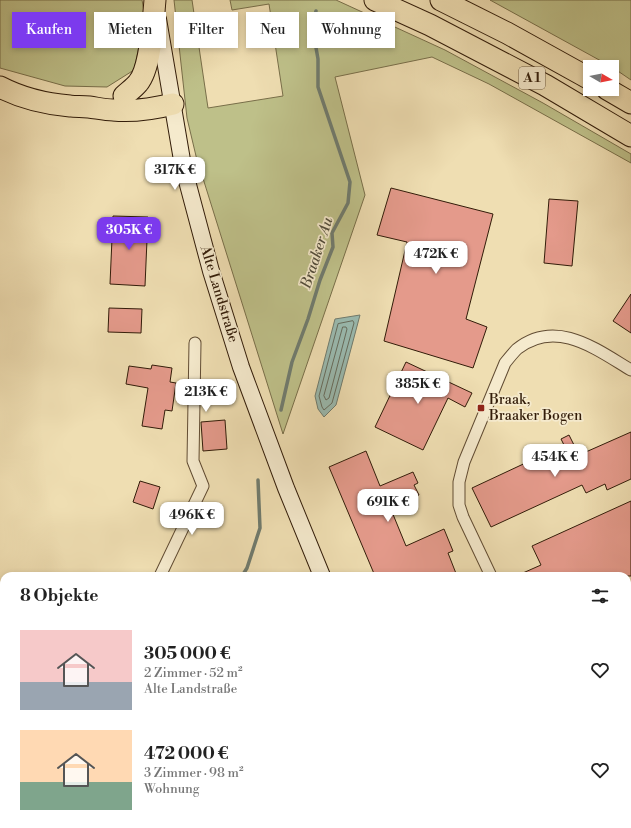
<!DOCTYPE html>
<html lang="de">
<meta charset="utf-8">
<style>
:root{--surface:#fff;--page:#f2f2f2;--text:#222;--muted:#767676;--accent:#7c3aed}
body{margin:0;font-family:"Libre Bodoni",serif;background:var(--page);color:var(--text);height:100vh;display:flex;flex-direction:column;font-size:15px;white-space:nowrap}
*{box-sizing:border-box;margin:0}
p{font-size:13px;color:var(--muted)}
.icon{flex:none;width:22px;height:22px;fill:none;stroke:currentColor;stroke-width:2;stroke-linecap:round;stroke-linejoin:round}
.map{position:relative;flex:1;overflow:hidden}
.panel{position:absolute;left:0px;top:572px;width:631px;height:256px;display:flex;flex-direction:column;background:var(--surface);border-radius:12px 12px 0 0;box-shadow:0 2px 6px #0003}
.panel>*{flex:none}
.top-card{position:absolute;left:12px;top:12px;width:400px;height:36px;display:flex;gap:8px}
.needle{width:26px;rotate:99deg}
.tools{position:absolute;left:583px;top:60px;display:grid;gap:8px}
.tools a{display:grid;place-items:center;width:36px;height:36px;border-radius:0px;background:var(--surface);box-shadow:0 2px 6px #0003;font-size:20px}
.price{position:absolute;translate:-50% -34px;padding:0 9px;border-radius:8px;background:#fff;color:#222;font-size:13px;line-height:26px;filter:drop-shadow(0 1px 2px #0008)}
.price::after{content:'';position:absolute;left:50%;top:24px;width:12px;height:9px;margin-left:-6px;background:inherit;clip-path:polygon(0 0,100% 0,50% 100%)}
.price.active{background:var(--accent);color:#fff}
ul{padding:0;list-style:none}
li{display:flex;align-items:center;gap:12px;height:100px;padding:0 20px}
li span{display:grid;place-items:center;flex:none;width:112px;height:80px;border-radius:0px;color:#555}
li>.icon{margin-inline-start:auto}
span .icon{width:48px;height:48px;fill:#fffc;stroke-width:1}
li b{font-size:17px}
h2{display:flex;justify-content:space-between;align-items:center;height:48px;padding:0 20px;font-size:17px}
.pill{padding:0 14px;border-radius:0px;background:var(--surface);box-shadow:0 2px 6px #0003;font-size:14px;line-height:36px}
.pill.active{background:var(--accent);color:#fff}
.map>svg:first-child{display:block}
</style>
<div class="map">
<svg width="631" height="828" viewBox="0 0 631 828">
<rect width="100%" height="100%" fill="#efdeb2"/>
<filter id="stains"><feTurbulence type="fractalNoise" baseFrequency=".005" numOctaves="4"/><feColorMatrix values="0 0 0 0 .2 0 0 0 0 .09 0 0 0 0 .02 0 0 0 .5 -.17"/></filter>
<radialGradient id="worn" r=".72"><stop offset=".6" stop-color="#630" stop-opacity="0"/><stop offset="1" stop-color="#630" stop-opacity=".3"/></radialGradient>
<!-- green -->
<g fill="#bec089" stroke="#786e49">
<polygon points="0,0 142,0 145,17 134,70 107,87 65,86 0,68"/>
<polygon points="174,0 192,0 208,108 283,96 269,4 232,10 230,0 336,0 445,50 543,103 631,154 631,163 489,84 432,57 335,77 365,195 283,434 196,156 187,118"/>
<polygon points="490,0 631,0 631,80 612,67"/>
</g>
<!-- water -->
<polygon fill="#9abbb1" stroke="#707b6e" points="360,315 336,405 324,417 318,409 315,396 335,319"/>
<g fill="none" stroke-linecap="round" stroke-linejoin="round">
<!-- shore -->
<g stroke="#666c5d" stroke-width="1">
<polygon points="353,321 354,323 332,403 324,410 322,407 319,396 338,324"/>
<polygon points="343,327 346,327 347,329 329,398 326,400 324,396"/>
</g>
<!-- stream -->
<g stroke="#707b6e" stroke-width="3.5">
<polyline points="281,410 292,362 308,319 320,280 333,247 332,233 348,203 350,182 318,87 318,59 312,25 316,11"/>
<polyline points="242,576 247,568 260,528 258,480"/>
<polyline points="97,828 98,824"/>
</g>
</g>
<!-- building -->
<g fill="#e49a8b" stroke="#321c09">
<polygon points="391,188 493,214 466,319 487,327 473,368 384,341 407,242 377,235"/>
<polygon points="549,199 578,201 572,266 544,263"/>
<polygon points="113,216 148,217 145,286 110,284"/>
<polygon points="631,294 631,333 613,321"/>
<polygon points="109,308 142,309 141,333 108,332"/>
<polygon points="406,362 472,393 465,407 448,398 423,450 375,427"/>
<polygon points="152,365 172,368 170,382 176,383 172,411 165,410 162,429 142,426 148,388 126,384 129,366 151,369"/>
<polygon points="225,420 227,449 203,451 201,422"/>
<polygon points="631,432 631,479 607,490 605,484 586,493 582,485 491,527 472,488 564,445 561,439 569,435 579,455"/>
<polygon points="366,451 380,486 413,472 418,483 414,485 419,495 390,507 406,546 444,529 453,551 448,553 457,576 375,576 329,467"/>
<polygon points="140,481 160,487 153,509 133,502"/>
<polygon points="631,501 631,576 516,576 541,565 532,546"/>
</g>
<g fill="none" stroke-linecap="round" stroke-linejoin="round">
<defs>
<g id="street">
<polyline points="160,576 203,486 193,461 195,343"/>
<path d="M 491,576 L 463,517 L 459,505 L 459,482 L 464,462 L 505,363 C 509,358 513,353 517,349 C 556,318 596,349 631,370"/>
<polyline points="627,644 631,643"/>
<polyline points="437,824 439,828"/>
</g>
<g id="secondary">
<polyline points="158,19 183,166 211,271 241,367 286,488 322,576"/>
<polyline points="0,725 4,726"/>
</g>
<g id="highway">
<polyline points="375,0 430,25 545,85 631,136"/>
<polyline points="441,0 507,33 590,79"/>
<path d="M 0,87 C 21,98 46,104 70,106 C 76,107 82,106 89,107 C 97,108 105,110 113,110 C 133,112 153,109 173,104"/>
<polyline points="607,89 631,103"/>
<path d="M 124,96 C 128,92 134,88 138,83 C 151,68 153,21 155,0"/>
</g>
</defs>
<!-- street casing -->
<use href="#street" stroke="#614c33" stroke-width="13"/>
<!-- secondary casing -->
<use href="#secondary" stroke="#321c09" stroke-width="18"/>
<!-- highway casing -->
<use href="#highway" stroke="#321c09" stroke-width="23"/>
<!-- street -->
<use href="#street" stroke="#f5eacd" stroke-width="11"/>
<!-- secondary -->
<use href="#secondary" stroke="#f5eacd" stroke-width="16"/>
<!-- highway -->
<use href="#highway" stroke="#efdeb2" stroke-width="21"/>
</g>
<!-- markers -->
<rect fill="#8f2418" stroke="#f5eacd" stroke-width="1.5" x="477" y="404" width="8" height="8" rx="2"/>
<g text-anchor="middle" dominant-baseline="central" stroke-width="3.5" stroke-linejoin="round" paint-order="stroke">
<!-- shield labels -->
<rect fill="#f5eacd" stroke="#6c5a44" stroke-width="1" x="519" y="67" width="26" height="22" rx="3"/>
<g font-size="13" font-weight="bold" fill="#321c09">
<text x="532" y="78">A 1</text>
</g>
<!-- street labels -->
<g font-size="14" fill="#321c09" stroke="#f5eacd">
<text transform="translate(219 294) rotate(73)">Alte Landstraße</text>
</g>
<!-- poi labels -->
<g font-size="14" fill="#321c09" stroke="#f5eacd" text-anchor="start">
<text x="489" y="400">Braak,<tspan x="489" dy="16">Braaker Bogen</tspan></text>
</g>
<!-- water labels -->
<g font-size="15" font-style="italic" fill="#514c3b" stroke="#f5eacd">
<text transform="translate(317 253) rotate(-72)">Braaker Au</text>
</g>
</g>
<rect width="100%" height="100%" filter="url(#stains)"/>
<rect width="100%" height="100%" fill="url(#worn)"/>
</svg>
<div class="tools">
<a><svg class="needle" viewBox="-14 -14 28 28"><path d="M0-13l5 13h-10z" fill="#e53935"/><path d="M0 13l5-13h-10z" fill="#767676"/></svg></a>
</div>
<b class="price" style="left:175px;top:191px">317K €</b>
<b class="price active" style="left:129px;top:251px">305K €</b>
<b class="price" style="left:436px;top:275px">472K €</b>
<b class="price" style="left:418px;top:405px">385K €</b>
<b class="price" style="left:206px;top:413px">213K €</b>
<b class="price" style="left:555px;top:478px">454K €</b>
<b class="price" style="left:388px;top:523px">691K €</b>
<b class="price" style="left:192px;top:536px">496K €</b>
<div class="top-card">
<a class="pill active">Kaufen</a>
<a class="pill">Mieten</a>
<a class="pill">Filter</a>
<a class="pill">Neu</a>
<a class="pill">Wohnung</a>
</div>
<section class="panel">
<h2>8 Objekte<svg class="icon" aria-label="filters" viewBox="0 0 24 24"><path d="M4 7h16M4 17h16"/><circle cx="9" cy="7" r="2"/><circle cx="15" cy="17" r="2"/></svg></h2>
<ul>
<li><span style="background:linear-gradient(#f6c9c9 65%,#9aa5b1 0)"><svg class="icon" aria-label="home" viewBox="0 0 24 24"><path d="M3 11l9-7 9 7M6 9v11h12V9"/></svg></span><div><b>305 000 €</b><p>2 Zimmer · 52 m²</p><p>Alte Landstraße</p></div><svg class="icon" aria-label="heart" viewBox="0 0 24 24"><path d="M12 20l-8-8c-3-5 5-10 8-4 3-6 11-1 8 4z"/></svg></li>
<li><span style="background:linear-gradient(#ffd9b3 65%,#7fa58c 0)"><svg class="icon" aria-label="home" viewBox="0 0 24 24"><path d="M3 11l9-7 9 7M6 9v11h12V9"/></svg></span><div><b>472 000 €</b><p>3 Zimmer · 98 m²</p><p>Wohnung</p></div><svg class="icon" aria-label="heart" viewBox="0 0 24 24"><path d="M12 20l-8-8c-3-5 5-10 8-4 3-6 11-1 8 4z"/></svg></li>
</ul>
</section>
</div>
